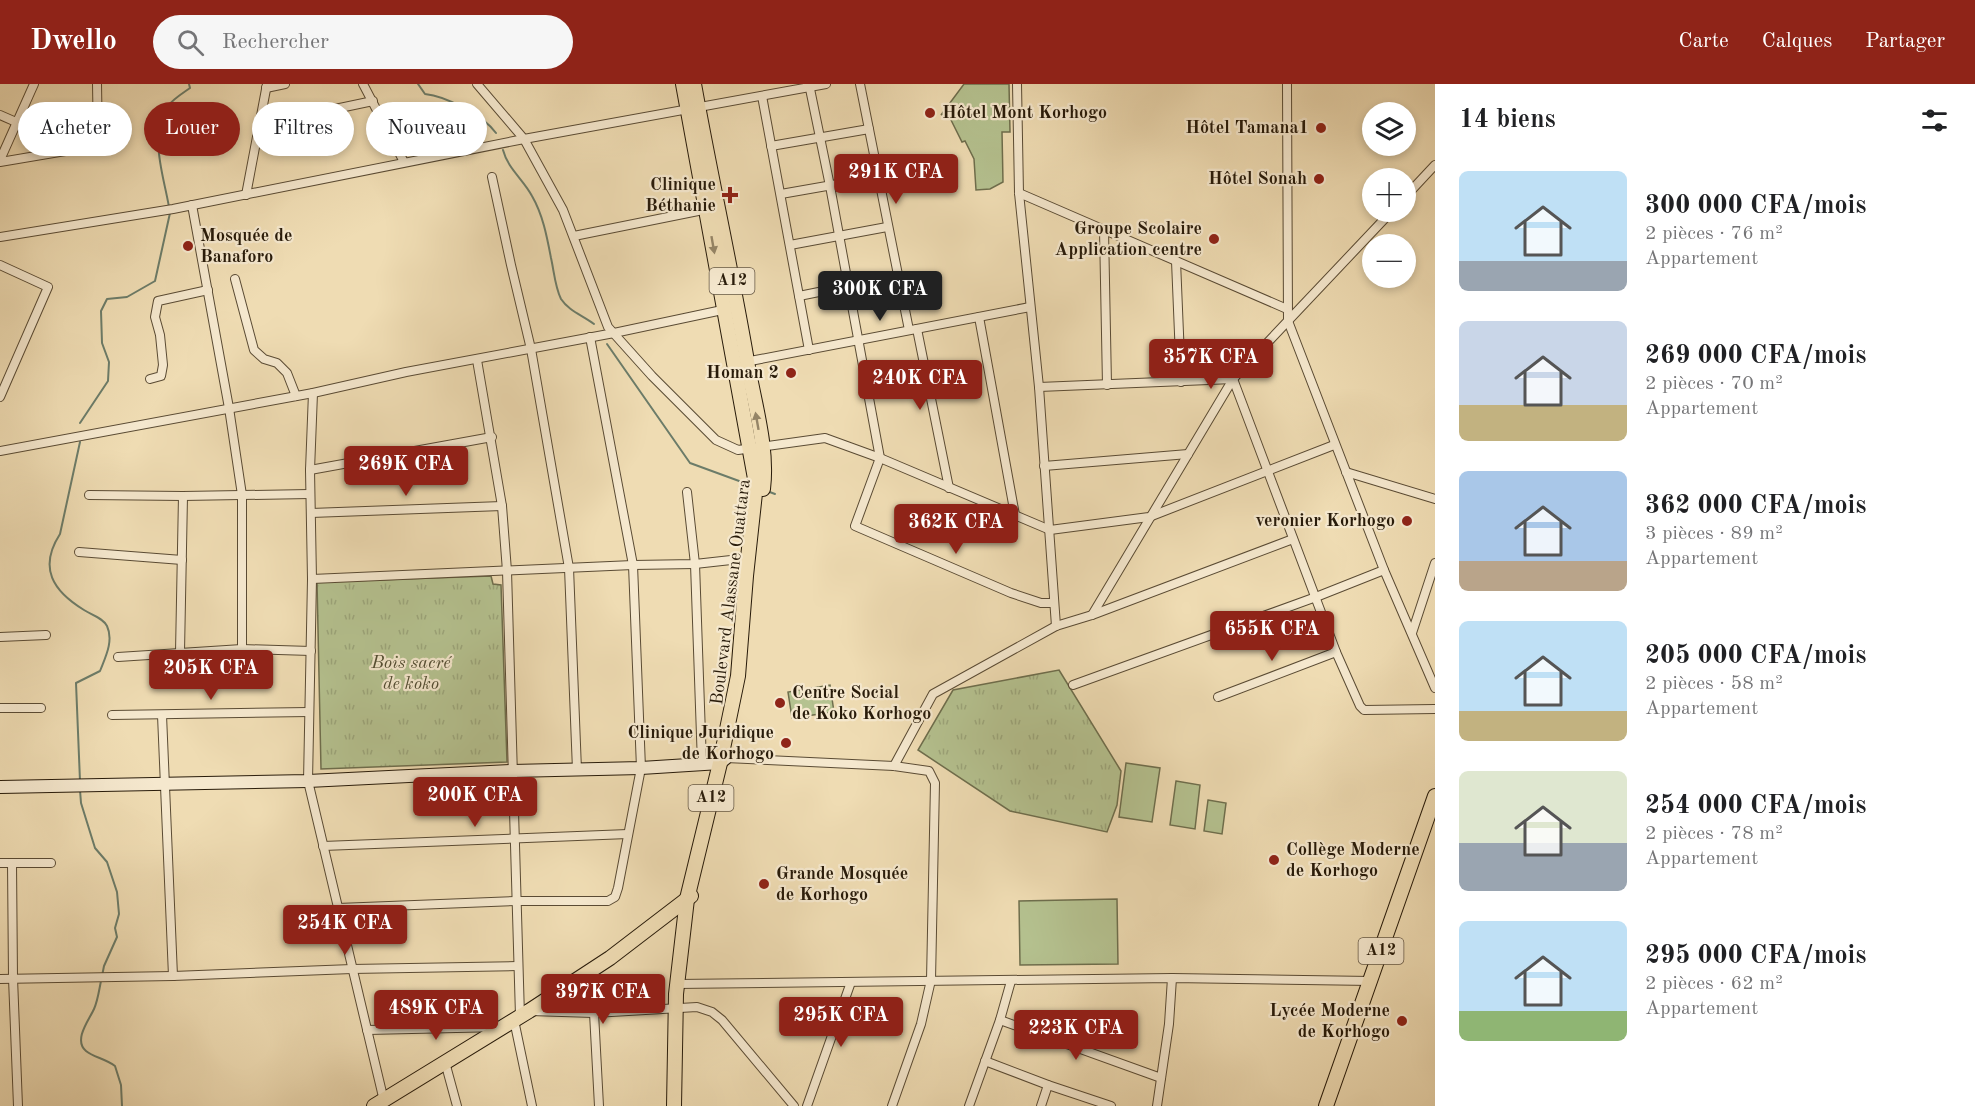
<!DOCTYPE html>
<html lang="fr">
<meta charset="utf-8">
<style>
:root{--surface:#fff;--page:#f6f6f6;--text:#202124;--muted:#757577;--accent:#8f2418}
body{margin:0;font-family:"Old Standard TT",serif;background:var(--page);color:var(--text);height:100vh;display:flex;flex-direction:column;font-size:22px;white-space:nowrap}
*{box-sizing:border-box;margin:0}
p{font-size:20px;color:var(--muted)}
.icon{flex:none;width:33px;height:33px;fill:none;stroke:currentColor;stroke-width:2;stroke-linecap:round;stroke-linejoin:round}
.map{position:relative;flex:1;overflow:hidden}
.drawer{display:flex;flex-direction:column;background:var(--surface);width:540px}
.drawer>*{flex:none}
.banner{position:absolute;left:18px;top:18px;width:570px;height:54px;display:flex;gap:12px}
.controls{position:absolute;left:1362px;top:18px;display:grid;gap:12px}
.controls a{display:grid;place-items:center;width:54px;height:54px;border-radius:50%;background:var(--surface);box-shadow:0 3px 9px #0003;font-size:30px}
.price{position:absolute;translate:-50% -51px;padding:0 14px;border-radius:6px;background:var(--accent);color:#fff;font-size:20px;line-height:39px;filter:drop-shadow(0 2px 3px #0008)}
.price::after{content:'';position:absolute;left:50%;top:36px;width:18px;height:14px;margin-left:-9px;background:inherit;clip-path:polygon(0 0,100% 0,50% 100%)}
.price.active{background:#222;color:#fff}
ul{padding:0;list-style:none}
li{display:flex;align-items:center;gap:18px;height:150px;padding:0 24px}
li span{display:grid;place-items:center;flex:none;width:168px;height:120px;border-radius:9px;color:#555}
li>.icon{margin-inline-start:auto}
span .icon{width:72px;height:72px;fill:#fffc;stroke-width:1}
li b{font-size:26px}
h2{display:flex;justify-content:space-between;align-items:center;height:72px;padding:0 24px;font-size:26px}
.chip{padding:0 21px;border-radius:27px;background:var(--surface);box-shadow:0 3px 9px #0003;font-size:21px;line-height:54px}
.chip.active{background:var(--accent);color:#fff}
header{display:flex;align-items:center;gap:36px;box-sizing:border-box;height:84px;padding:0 30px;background:var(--accent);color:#fff}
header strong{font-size:28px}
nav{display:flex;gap:33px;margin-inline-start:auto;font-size:21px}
.search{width:420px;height:54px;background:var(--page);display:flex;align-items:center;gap:15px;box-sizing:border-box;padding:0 21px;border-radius:33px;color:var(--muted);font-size:22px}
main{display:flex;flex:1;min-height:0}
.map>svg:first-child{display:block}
</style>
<header>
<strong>Dwello</strong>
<div class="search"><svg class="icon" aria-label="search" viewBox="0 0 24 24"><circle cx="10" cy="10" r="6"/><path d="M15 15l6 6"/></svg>Rechercher</div>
<nav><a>Carte</a><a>Calques</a><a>Partager</a></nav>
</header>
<main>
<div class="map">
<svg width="1435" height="1022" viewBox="0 0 1435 1022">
<defs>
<pattern id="park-tufts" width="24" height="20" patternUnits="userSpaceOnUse" patternTransform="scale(1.5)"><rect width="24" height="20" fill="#b5c290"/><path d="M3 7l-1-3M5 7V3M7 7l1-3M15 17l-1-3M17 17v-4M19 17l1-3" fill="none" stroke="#9ca67b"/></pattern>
</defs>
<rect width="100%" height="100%" fill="#efdcb3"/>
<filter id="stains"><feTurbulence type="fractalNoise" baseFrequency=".00333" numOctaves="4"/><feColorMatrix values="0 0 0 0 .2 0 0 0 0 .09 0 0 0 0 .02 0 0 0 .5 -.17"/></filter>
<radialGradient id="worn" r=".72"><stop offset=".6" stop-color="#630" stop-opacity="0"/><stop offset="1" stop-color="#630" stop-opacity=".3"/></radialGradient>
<!-- park -->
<g fill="url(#park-tufts)" stroke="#6e6e4d" stroke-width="1.5">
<polygon points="491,492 493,500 501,501 507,678 321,685 317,498"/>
<polygon points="1059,586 1121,687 1117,721 1107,748 1010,727 918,666 953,606"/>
</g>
<!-- garden -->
<g fill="#b5c290" stroke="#6e6e4d" stroke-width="1.5">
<polygon points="964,0 1009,0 1010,48 1002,48 1003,98 990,105 976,106 974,75 965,57 962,58 947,28 941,31"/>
<polygon points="926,80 932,94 903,105 898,90"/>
<polygon points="830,601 834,628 792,634 788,608"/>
<polygon points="1126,679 1160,684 1152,738 1119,733"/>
<polygon points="1176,697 1200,701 1195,745 1170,741"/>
<polygon points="1208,716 1226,719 1222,750 1204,747"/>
<polygon points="1117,815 1118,880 1020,881 1019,817"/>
</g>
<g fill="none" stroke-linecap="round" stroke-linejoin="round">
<!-- stream -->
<g stroke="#6c7c69" stroke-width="2">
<path d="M 418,0 L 425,10 C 446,12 484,32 496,49"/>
<path d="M 503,66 C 508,85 523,95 532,112 C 543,131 547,153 551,174 C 554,187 555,203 561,215 C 569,227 582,231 594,240"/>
<path d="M 169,123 C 163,88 149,55 168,22 C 173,15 183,9 190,4 L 189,0"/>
<polyline points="607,260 690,379 750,401"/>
<polyline points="80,339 108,297 109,278 102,259 101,227 107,215 127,213 155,197 170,129"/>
<polyline points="767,407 775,410"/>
<path d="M 80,697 L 76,599 L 100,587 C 105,574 114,557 107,542 C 103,534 92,531 84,526 C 53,507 38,484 60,450 L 80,358"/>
<polyline points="80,706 81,719 95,764 107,778 117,808 119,830 115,844 117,853 104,882 102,892"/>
<path d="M 101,897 C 99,906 98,916 94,925 C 89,936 73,956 86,967 C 93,973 106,975 115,982 L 121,1001 L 122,1022"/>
</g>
<defs>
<g id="street">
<polyline points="363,0 404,78"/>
<polyline points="477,0 524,55 563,126 608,243 652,292 716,356 738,366 825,354 880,374 1050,446 1149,433 1334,361"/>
<polyline points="809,0 830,102 880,374 855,442 1011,509 1041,519 1054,519"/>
<polyline points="860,0 909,246"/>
<polyline points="1017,0 1019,109 1039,303 1056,542"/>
<polyline points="1287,0 1288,237 1384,486 1435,604"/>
<polyline points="266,4 285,0"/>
<polyline points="762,12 809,266"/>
<polyline points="0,31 16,38"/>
<polyline points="259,41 373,17"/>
<polyline points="771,62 869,45"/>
<polyline points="0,76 34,0"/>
<polyline points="0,78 95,62 98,59 97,0"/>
<polyline points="492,93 511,181 531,265 569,484 577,686"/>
<polyline points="1019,109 1287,225"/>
<polyline points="781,110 878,93"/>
<polyline points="246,111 267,0"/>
<polyline points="1406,112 1435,81"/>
<polyline points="192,121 229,324 242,411 242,565"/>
<polyline points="1104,146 1107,301"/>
<polyline points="574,152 708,125"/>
<polyline points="0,153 173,125 524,55 826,0"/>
<polyline points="790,161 887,143"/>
<polyline points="1176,177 1181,298"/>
<polyline points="0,181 48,203 0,313"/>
<polyline points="235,195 254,266 264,275 277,279 287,289 296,312"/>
<polyline points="799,212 898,192"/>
<polyline points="979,233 1015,431"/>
<polyline points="917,245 949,404"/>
<polyline points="477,276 502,422 507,487 520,932"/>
<polyline points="745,278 1030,223"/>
<polyline points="150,295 161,292 163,281 160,251 155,233 158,217 208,206"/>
<polyline points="1039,303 1233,295 1336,568 1360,622 1364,626 1435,625"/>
<polyline points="313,309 310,386 312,495 308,697 384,1017"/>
<polyline points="0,367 313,309 406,288 614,249 727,225"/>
<polyline points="1044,382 1188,370"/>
<polyline points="310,386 492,353"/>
<polyline points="1346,388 1435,415"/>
<polyline points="687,408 695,480 702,680"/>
<polyline points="89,411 183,412 310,410"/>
<polyline points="311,429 502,422"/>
<polyline points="79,468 182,476"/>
<polyline points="312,495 633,481 695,480 749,474"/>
<polyline points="1092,531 1233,295 1391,128"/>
<polyline points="1412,549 1435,479"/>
<polyline points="0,553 46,551"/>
<polyline points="180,568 183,412"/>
<polyline points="118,573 242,565 311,567"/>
<polyline points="1073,601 1316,513 1384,486"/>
<polyline points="1218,613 1336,568"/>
<polyline points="0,624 41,624"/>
<polyline points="112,631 309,628"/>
<polyline points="162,631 173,892"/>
<polyline points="726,674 894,682 929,687 935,699 931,896 921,940 892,1022"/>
<polyline points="894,682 933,610 1056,542 1092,531 1293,455"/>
<polyline points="323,762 628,750"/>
<polyline points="0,779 51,779"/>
<polyline points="12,779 13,894 18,1022"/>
<polyline points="338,824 516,817 608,817 615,813 618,804 641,684 633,481 590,253"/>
<polyline points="0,895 173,892 352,885 517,882"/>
<polyline points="677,900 1172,894 1371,897"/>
<polyline points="530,927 594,929 697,923 712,928 722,936 794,1022"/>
<polyline points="594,929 599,1022"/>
<polyline points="514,936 532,1022"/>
<polyline points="1000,936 1161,994"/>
<polyline points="367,946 501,943"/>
<polyline points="985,977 1048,1001 1111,1022"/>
<polyline points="445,978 457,1022"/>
<polyline points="807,1022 851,898"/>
<polyline points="969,1022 1000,936 1011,897"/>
<polyline points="1041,1022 1048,1001"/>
<polyline points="1157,1022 1169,940 1172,894"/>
</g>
<polyline id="secondary" points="0,703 308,697 512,687 641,684 720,679 726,674"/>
<g id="primary">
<path d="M 694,0 C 711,95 732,188 748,283 C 755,322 768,365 763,405"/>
<polyline points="374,1022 529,927 610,874 691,812"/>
<polyline points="674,1022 676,910 687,815 720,679 738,592 746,492 756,400 683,0"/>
<polyline points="1326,1022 1435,712"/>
</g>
</defs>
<!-- street casing -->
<use href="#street" stroke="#5a4b34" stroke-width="10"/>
<!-- secondary casing -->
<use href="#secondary" stroke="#281b0a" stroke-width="14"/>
<!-- primary casing -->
<use href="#primary" stroke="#281b0a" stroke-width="16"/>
<!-- street -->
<use href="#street" stroke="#f5e8ce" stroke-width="8"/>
<!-- secondary -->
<use href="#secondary" stroke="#f5e8ce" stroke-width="12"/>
<!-- primary -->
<use href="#primary" stroke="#efdcb3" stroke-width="14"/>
</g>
<!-- one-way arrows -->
<defs><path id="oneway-solid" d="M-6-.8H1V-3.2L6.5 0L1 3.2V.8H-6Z" transform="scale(1.5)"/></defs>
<g fill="#958567">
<use href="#oneway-solid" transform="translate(713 161) rotate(80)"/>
<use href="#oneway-solid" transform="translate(757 337) rotate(-100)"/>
</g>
<!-- markers -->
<g fill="#8f2418" stroke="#f5e8ce" stroke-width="2">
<circle cx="930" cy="29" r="6"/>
<circle cx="1321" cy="44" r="6"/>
<circle cx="1319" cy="95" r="6"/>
<path d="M727 102h6v6h6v6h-6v6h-6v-6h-6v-6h6z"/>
<circle cx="1214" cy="155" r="6"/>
<circle cx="188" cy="162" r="6"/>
<circle cx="791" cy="289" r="6"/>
<circle cx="1407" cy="437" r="6"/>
<circle cx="780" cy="619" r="6"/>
<circle cx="786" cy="659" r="6"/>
<circle cx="1274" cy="776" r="6"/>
<circle cx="764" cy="800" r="6"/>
<circle cx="1402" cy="937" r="6"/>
</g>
<g text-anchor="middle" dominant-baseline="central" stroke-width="4.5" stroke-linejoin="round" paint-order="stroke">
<!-- shield labels -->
<g fill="#f5e8ce" stroke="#665845" stroke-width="1.5">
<rect x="709.5" y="184" width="45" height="26" rx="4.5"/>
<rect x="688.5" y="701" width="45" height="26" rx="4.5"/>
<rect x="1358.5" y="854" width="45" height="26" rx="4.5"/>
</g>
<g font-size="16" font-weight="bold" fill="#281b0a">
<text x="732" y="197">A12</text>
<text x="711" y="714">A12</text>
<text x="1381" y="867">A12</text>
</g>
<!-- poi labels -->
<g font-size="18" font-weight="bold" fill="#281b0a" stroke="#f5e8ce" text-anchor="end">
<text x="942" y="29" text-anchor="start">Hôtel Mont Korhogo</text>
<text x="1309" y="44">Hôtel Tamana1</text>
<text x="1307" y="95">Hôtel Sonah</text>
<text x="716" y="101">Clinique<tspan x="716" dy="21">Béthanie</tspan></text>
<text x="1202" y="145">Groupe Scolaire<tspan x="1202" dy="21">Application centre</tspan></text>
<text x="200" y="152" text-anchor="start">Mosquée de<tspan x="200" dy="21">Banaforo</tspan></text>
<text x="779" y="289">Homan 2</text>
<text x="1395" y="437">veronier Korhogo</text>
<text x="792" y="609" text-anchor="start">Centre Social<tspan x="792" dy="21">de Koko Korhogo</tspan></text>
<text x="774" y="649">Clinique Juridique<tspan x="774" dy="21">de Korhogo</tspan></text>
<text x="1286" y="766" text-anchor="start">Collège Moderne<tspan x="1286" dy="21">de Korhogo</tspan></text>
<text x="776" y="790" text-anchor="start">Grande Mosquée<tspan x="776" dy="21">de Korhogo</tspan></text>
<text x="1390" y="927">Lycée Moderne<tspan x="1390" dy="21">de Korhogo</tspan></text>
</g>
<!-- street labels -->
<g font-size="18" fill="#281b0a" stroke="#f5e8ce">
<text transform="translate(731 508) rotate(-83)">Boulevard Alassane Ouattara</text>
</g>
<!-- park labels -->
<g font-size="18" font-style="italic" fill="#524d32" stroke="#f5e8ce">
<text x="411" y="579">Bois sacré<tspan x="411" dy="21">de koko</tspan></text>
</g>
</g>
<rect width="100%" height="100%" filter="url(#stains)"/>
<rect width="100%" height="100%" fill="url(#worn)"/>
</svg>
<div class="controls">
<a><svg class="icon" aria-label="layers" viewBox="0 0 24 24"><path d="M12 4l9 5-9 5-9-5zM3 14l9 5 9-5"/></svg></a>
<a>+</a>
<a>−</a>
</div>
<b class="price" style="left:896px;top:121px">291K CFA</b>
<b class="price active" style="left:880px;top:238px">300K CFA</b>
<b class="price" style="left:1211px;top:306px">357K CFA</b>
<b class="price" style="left:920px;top:327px">240K CFA</b>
<b class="price" style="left:406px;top:413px">269K CFA</b>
<b class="price" style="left:956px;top:471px">362K CFA</b>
<b class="price" style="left:1272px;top:578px">655K CFA</b>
<b class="price" style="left:211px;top:617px">205K CFA</b>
<b class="price" style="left:475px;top:744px">200K CFA</b>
<b class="price" style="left:345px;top:872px">254K CFA</b>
<b class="price" style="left:603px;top:941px">397K CFA</b>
<b class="price" style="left:436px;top:957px">489K CFA</b>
<b class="price" style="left:841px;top:964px">295K CFA</b>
<b class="price" style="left:1076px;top:977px">223K CFA</b>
<div class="banner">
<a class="chip">Acheter</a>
<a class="chip active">Louer</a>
<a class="chip">Filtres</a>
<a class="chip">Nouveau</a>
</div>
</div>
<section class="drawer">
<h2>14 biens<svg class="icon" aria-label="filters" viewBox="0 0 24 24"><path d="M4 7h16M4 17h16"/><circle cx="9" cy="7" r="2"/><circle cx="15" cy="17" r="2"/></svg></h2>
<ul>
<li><span style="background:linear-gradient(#bfe0f5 75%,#9aa5b1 0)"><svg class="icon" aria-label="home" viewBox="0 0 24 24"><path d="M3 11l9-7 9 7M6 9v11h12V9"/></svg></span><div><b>300 000 CFA/mois</b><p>2 pièces · 76 m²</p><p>Appartement</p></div></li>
<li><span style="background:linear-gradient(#c9d6e8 70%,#c2b280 0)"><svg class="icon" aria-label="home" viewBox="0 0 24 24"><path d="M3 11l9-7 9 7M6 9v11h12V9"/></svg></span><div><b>269 000 CFA/mois</b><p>2 pièces · 70 m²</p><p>Appartement</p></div></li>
<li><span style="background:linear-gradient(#a9c7e8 75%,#b9a48a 0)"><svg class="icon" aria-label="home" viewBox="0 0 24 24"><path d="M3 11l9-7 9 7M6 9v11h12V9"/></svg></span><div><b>362 000 CFA/mois</b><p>3 pièces · 89 m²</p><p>Appartement</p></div></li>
<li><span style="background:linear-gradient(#bfe0f5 75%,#c2b280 0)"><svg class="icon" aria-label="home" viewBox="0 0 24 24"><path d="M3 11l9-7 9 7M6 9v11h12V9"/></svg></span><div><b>205 000 CFA/mois</b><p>2 pièces · 58 m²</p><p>Appartement</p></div></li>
<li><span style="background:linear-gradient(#dfe7d0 60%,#9aa5b1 0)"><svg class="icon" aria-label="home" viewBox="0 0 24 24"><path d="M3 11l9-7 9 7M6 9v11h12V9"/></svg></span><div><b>254 000 CFA/mois</b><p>2 pièces · 78 m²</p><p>Appartement</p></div></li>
<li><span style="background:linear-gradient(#bfe0f5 75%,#8fb573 0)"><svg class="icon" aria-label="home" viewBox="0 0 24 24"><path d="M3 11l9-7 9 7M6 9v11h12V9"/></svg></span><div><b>295 000 CFA/mois</b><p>2 pièces · 62 m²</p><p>Appartement</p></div></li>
</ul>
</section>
</main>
